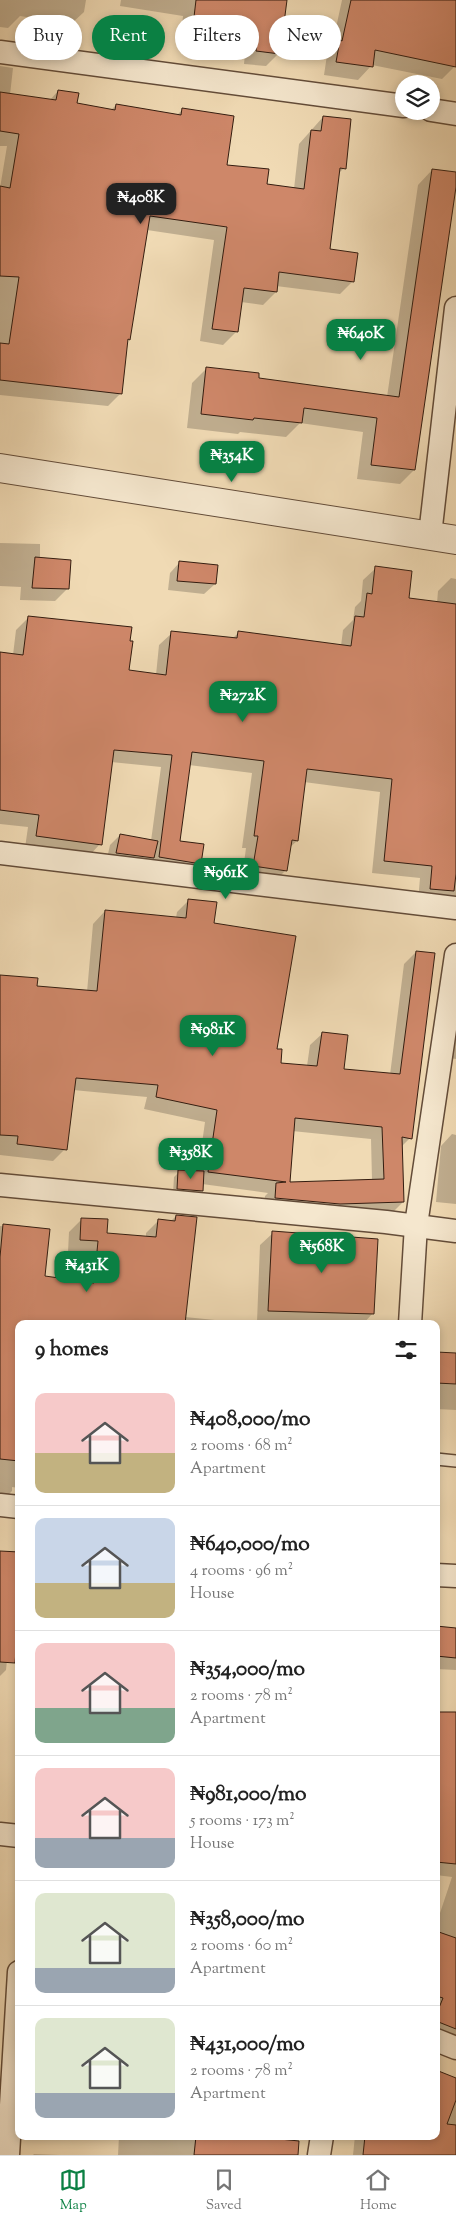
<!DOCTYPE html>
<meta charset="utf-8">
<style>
:root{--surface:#fff;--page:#f2f2f2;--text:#222;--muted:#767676;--line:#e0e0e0;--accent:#0b8043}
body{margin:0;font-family:"Sorts Mill Goudy",serif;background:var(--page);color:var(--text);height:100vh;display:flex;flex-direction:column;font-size:19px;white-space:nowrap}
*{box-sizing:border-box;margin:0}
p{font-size:16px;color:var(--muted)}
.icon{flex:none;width:28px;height:28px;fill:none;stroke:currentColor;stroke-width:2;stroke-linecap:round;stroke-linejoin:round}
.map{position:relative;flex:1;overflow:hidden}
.panel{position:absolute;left:15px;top:1320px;width:425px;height:820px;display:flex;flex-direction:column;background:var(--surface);border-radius:10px;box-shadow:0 2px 8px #0003}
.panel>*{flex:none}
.hud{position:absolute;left:15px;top:15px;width:426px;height:45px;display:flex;gap:10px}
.tools{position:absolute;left:395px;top:75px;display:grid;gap:10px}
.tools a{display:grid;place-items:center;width:45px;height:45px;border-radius:50%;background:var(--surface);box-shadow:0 2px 8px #0003;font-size:25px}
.price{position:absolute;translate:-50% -42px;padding:0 11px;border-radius:10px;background:var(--accent);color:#fff;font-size:16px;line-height:32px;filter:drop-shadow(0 1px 2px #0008)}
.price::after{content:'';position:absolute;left:50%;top:30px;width:15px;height:11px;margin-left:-8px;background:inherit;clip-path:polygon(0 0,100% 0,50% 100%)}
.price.current{background:#222;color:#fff}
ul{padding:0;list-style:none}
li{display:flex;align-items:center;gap:15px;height:125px;padding:0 20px}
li+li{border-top:1px solid var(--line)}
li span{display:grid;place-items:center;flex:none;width:140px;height:100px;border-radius:10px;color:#555}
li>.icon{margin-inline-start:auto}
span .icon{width:60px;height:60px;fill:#fffc;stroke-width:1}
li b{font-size:21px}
h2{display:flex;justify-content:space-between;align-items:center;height:60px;padding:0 20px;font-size:21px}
.pill{padding:0 18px;border-radius:22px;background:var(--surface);box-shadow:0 2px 8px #0003;font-size:18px;line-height:45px}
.pill.current{background:var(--accent);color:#fff}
.tabs{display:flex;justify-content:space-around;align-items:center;height:70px;border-top:1px solid var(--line);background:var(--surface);font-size:14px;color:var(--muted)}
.tabs a{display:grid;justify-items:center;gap:2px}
.tabs .current{color:var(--accent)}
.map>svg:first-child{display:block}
</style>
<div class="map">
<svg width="456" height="2155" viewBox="0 0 456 2155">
<rect width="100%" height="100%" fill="#f0dab4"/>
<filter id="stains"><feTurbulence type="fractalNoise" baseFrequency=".004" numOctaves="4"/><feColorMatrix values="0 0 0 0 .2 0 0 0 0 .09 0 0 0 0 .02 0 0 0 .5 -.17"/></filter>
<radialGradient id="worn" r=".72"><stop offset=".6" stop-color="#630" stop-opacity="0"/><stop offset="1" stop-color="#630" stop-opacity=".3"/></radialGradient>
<!-- shadow -->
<g fill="#0003" fill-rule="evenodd">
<polygon points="0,0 86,0 84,12 71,24 20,16 8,28 0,27"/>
<polygon points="121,0 286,0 279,53 266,66 244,64 245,53 180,47 183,16 120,6"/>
<polygon points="342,0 456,0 455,66 442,79 372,65 358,80 324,75 327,55 331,51"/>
<polygon points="0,66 13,68 10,95 50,100 58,91 76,104 111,110 116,105 176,116 183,109 225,166 265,186 294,189 299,144 323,117 344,168 338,174 329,250 353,281 340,294 276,286 276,292 263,305 241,302 236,332 223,345 200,341 214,240 147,230 129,339 127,341 121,393 108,406 0,395 0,188 7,146 0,146"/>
<polygon points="432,170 456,174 456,178 414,470 400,484 357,479 363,432 300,423 286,437 240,432 238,434 187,428 192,383 207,368 257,379 387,397 418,185"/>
<polygon points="0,543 40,544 40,559 67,589 55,601 20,600 21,587 0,586"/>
<polygon points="180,562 216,566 215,584 204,594 168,590 170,573"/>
<polygon points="376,568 408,599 437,603 438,591 451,578 456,579 456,905 418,901 420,878 372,873 380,792 304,782 297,841 289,848 285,871 273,883 242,878 246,848 242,848 252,773 189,765 179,842 200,863 187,875 106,863 110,845 120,835 151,841 161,767 111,762 100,844 88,857 25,848 28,827 0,824 0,654 13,655 16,630 28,618 127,671 156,675 159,645 172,633 232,639 239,632 341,646 343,630 353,620 355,607 361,601 363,580"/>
<path d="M 189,900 L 213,924 L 276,1050 L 280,1064 L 307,1066 L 310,1045 L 323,1033 L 342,1070 L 390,1075 L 404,964 L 416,952 L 410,1138 L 401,1147 L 403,1202 L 391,1214 L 263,1210 L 265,1196 L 268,1193 L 202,1184 L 202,1191 L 197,1196 L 173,1193 L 174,1177 L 179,1172 L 198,1172 L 205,1122 L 144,1109 L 147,1097 L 73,1090 L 65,1149 L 53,1161 L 0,1155 L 0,976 L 36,987 L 87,992 L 93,924 L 105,911 L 176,918 L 177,912 ZM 292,1131 L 371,1139 L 372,1180 L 288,1184 Z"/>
<polygon points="456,1016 456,1059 450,1058"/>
<polygon points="452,1134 456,1135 456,1204 436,1202 441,1146"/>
<polygon points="176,1216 185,1317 255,1324 257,1322 260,1245 273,1233 373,1313 363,1324 19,1324 19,1488 12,1487 12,1491 0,1503 0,1226 48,1230 44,1277 84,1283 86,1253 68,1252 69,1232 82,1219 106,1234 146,1237 146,1233 159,1220 170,1222"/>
<polygon points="436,1353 456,1355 456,1410 436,1409"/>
<polygon points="0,1552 8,1651 6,1670 0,1676"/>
<polygon points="436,1628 456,1629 456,1670 436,1669"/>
<polygon points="456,1713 456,2046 436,2038 436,1925 452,1877 436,1875 436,1714"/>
<polygon points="456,2079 456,2155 353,2155 355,2136 436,2136"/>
<polygon points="119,2136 238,2136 273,2155 118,2155"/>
<polygon points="34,2154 60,2155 33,2155"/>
</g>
<!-- building -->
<g fill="#ce8769" stroke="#341d10" fill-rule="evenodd">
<polygon points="196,0 287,0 280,54 256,51 257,40 192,34"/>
<polygon points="351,0 456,0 456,67 375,50 373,67 336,62 340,40 342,41"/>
<polygon points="58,90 79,93 77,103 115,110 116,104 181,115 182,108 234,116 227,165 269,169 267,184 304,189 311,130 321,131 323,116 351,119 346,169 340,168 330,249 358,253 354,282 279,272 277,292 244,288 238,332 212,329 227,227 150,216 130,340 128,339 122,394 0,380 0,343 9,344 19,277 0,276 0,186 10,188 19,134 0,131 0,92 56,100"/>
<polygon points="432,169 456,172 456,187 415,470 371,465 377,418 304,408 302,423 254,418 253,420 201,414 206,367 259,373 259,378 399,397"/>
<polygon points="35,557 71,560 69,589 32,588"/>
<polygon points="179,561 218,565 216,584 177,581"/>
<polygon points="375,566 412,571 409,598 456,604 456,874 454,891 430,889 432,866 384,861 392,779 307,769 298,841 292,840 287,871 253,866 258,836 254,836 264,761 192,752 180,841 204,844 201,864 159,857 172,755 114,750 102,845 36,836 39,815 0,810 0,652 23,655 28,616 132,627 130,641 133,641 129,670 166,675 171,631 237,638 238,631 351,646 355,616 364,617 367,593 372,594"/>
<polygon points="120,834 158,841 154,858 116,853"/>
<path d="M 188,899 L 217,902 L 214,923 L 296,936 L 277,1049 L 282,1049 L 281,1063 L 317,1066 L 322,1032 L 348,1035 L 344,1069 L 400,1074 L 416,951 L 435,953 L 412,1139 L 402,1137 L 404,1202 L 340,1204 L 275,1198 L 276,1183 L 286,1182 L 208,1172 L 217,1110 L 156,1097 L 158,1085 L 76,1078 L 67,1150 L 17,1144 L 18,1136 L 0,1135 L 0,975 L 38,978 L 37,986 L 97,991 L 105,910 L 186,918 ZM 295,1118 L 382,1127 L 384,1179 L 290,1182 Z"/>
<polygon points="178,1170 204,1171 203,1191 177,1189"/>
<polygon points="176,1215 197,1217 185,1324 19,1324 19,1461 0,1459 0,1257 3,1224 50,1229 45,1276 94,1283 98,1241 80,1240 81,1218 108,1219 107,1233 156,1237 158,1219 175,1221"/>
<polygon points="272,1231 378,1239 374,1314 268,1311"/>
<polygon points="436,1352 456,1353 456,1384 436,1383"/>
<polygon points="0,1551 19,1552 19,1615 15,1663 0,1662"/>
<polygon points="436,1626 456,1628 456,1658 436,1656"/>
<polygon points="436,1712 456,1712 456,1864 436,1862"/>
<polygon points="436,1931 456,1938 456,2029 436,2021 436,2015 443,1998 436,1996"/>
<polygon points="436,2070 456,2078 456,2100 447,2124 456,2125 456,2155 363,2155 365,2136 436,2136"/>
<polygon points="196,2136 251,2136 299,2141 298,2155 194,2155"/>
</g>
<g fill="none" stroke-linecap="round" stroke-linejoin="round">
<defs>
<polyline id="service" points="436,1459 456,1461"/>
<g id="minor">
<polyline points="0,52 404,106"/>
<polyline points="431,110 456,114"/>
<polyline points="430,535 456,308"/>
<polyline points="0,853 456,908"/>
<polyline points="0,1185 386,1222 456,1231"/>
<polyline points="410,1324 416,1225 456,955"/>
<polyline points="0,1505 19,1507"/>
<polyline points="436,1575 456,1576"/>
<polyline points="0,1834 19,1836"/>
<polyline points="436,2040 456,2048"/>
<polyline points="8,2155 19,1972"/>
<polyline points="319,2155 322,2136"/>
</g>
<polyline id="tertiary" points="0,468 456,540"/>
</defs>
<!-- service casing -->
<use href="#service" stroke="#634c39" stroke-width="14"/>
<!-- minor casing -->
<use href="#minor" stroke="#634c39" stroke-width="25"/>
<!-- tertiary casing -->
<use href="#tertiary" stroke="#634c39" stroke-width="30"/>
<!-- service -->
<use href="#service" stroke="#f5e7ce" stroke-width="11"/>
<!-- minor -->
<use href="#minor" stroke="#f5e7ce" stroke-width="22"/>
<!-- tertiary -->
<use href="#tertiary" stroke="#f5e7ce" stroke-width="28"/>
</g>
<rect width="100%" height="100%" filter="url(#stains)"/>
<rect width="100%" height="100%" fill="url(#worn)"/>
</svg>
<div class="tools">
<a><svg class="icon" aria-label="layers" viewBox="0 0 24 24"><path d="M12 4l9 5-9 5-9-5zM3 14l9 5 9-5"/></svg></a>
</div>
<b class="price current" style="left:141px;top:225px">₦408K</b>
<b class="price" style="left:361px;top:361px">₦640K</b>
<b class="price" style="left:232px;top:483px">₦354K</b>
<b class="price" style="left:243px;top:723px">₦272K</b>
<b class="price" style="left:226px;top:900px">₦961K</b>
<b class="price" style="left:213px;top:1057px">₦981K</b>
<b class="price" style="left:191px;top:1180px">₦358K</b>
<b class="price" style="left:322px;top:1274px">₦568K</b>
<b class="price" style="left:87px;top:1293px">₦431K</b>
<div class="hud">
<a class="pill">Buy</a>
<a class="pill current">Rent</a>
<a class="pill">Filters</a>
<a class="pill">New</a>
</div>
<section class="panel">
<h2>9 homes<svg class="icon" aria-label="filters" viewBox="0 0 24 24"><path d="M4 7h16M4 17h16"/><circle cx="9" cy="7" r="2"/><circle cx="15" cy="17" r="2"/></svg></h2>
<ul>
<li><span style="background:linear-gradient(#f6c9c9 60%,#c2b280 0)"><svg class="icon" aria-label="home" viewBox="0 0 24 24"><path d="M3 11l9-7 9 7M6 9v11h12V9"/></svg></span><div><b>₦408,000/mo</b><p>2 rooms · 68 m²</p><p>Apartment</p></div></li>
<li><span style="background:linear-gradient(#c9d6e8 65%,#c2b280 0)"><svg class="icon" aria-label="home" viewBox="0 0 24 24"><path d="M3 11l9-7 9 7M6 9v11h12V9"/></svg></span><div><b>₦640,000/mo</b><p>4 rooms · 96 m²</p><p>House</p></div></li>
<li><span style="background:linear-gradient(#f6c9c9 65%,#7fa58c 0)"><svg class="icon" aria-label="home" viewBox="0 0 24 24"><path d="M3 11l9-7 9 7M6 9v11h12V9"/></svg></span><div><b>₦354,000/mo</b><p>2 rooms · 78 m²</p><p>Apartment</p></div></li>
<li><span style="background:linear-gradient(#f6c9c9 70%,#9aa5b1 0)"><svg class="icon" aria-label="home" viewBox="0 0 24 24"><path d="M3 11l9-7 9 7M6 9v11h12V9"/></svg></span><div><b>₦981,000/mo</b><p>5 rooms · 173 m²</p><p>House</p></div></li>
<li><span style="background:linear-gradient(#dfe7d0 75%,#9aa5b1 0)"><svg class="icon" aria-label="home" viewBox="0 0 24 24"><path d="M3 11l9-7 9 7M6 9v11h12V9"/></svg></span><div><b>₦358,000/mo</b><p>2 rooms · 60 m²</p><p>Apartment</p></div></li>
<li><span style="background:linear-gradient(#dfe7d0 75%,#9aa5b1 0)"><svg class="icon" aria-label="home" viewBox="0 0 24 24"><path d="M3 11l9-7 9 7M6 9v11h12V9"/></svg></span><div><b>₦431,000/mo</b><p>2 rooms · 78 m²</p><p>Apartment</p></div></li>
</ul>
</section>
</div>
<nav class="tabs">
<a class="current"><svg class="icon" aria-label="map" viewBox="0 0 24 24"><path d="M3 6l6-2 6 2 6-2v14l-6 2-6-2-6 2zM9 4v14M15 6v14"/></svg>Map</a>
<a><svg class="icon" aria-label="saved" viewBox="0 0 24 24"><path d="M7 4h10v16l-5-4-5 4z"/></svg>Saved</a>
<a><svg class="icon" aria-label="home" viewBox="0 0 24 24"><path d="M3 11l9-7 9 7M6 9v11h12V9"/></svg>Home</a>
</nav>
